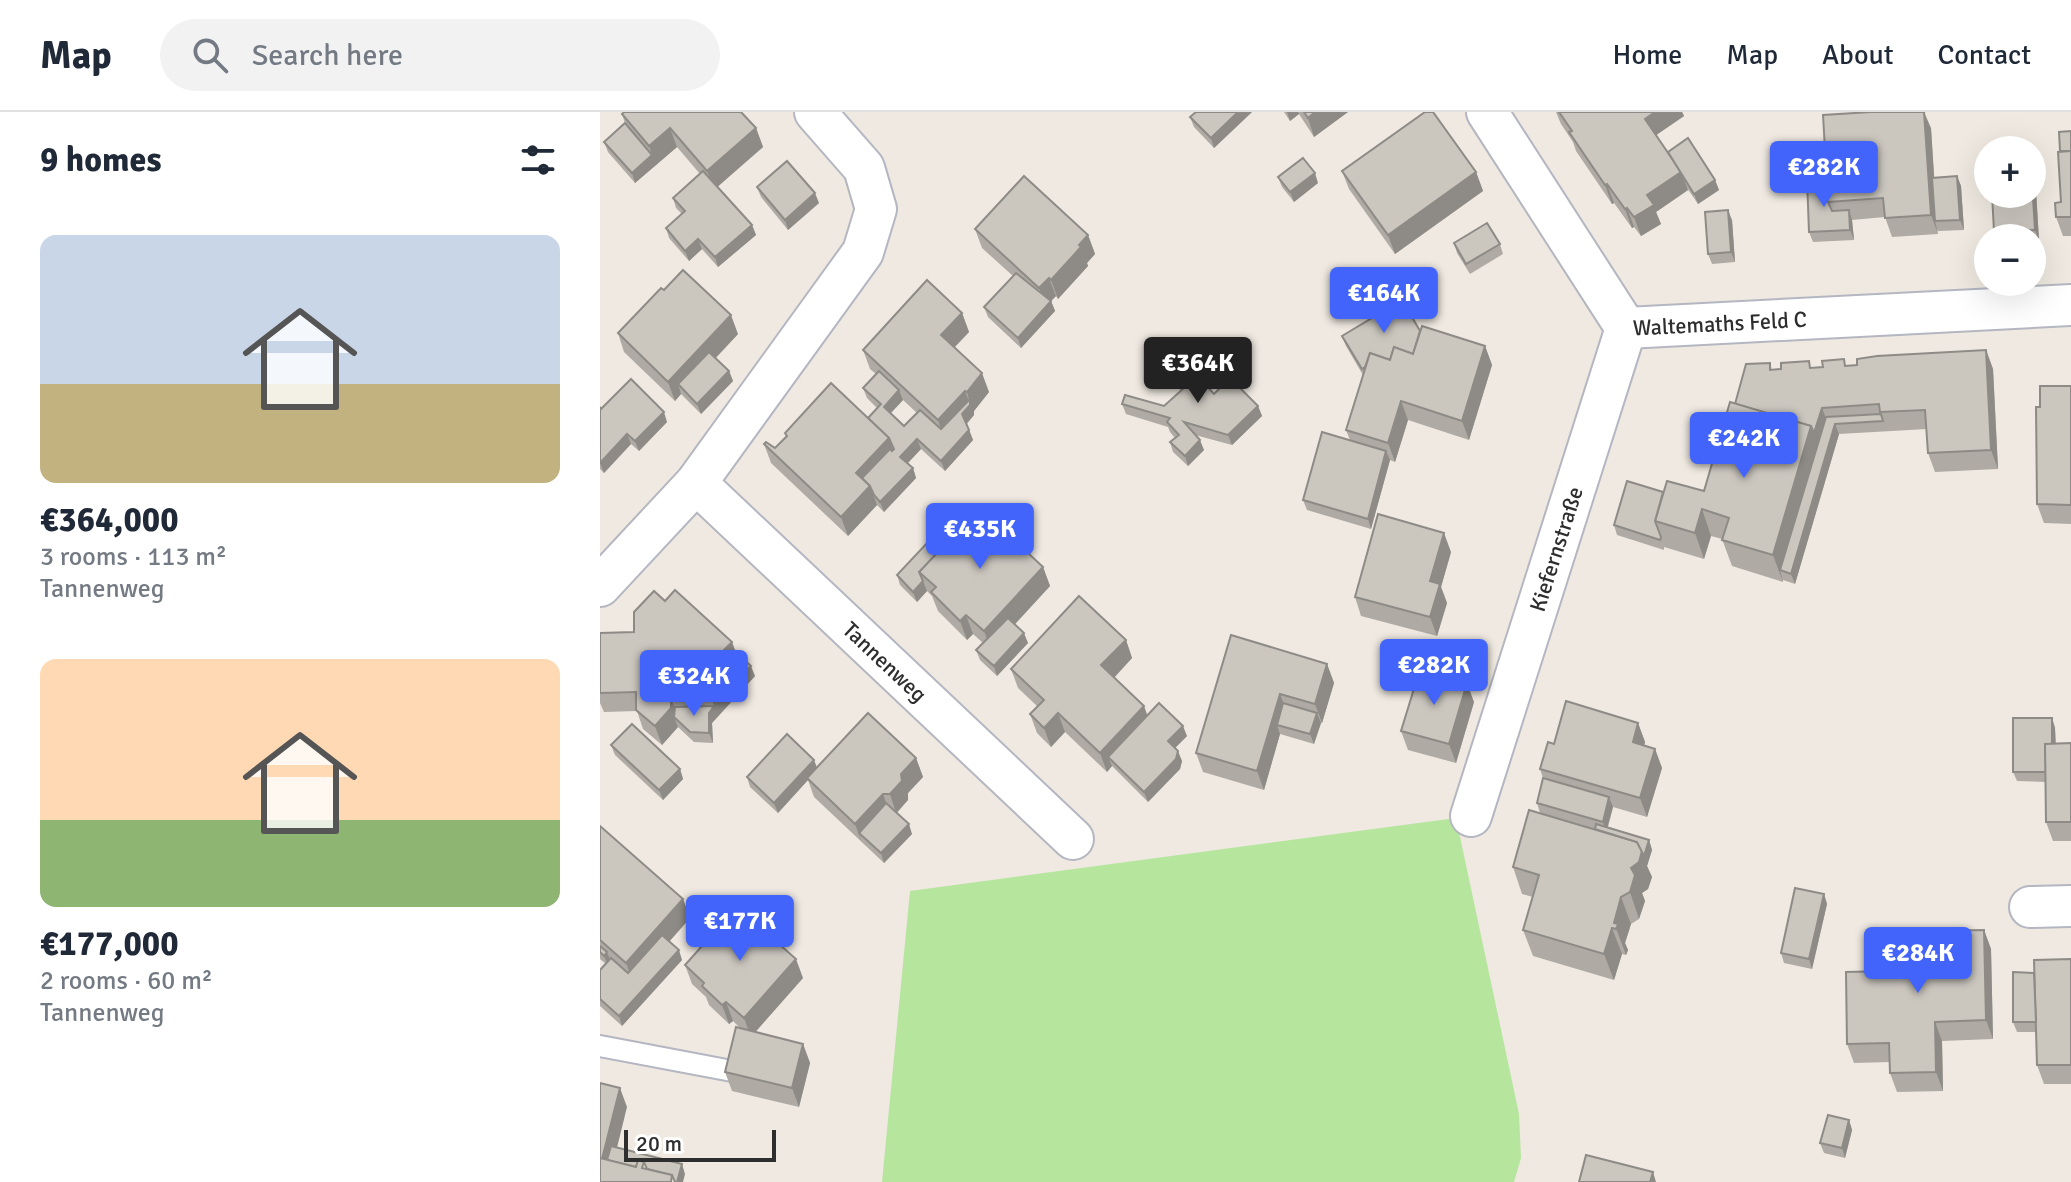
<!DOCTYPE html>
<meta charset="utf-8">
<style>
:root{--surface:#fff;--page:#f2f2f3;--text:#1f2937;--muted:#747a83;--line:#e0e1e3;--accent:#4264fb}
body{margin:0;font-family:Signika,sans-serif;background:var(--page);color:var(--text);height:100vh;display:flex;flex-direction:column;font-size:30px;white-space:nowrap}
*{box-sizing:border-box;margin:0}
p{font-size:26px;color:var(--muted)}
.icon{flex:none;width:44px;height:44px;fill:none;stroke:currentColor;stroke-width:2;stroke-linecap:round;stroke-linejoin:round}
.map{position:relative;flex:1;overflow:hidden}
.side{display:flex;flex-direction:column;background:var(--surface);width:600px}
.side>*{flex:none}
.tools{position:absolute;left:1374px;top:24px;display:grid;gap:16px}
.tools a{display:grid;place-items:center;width:72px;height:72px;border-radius:50%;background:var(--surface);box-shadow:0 8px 32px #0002;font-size:40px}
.scale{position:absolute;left:24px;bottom:20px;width:152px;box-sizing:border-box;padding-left:8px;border:4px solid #2e2e2e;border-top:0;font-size:22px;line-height:28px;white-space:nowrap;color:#2e2e2e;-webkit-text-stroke:6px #fff;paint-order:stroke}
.price{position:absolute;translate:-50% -68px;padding:0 18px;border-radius:8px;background:var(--accent);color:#fff;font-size:26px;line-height:52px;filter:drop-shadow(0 2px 4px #0008)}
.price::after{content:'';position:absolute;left:50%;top:48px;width:24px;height:18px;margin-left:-12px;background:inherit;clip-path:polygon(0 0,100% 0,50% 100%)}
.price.current{background:#222;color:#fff}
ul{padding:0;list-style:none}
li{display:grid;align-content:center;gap:16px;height:424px;padding:0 40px}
li span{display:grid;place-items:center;height:248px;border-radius:16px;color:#555}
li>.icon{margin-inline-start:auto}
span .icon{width:144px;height:144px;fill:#fffc;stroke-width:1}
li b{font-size:34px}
h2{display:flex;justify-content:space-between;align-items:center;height:96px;padding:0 40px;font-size:34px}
header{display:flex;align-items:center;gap:48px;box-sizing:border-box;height:112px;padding:0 40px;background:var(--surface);border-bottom:2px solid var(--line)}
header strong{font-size:38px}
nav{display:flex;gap:44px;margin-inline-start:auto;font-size:28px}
.search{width:560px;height:72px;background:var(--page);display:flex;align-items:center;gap:20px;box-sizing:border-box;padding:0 28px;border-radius:44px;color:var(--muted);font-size:30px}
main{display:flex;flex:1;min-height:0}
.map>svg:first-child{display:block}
</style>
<header>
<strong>Map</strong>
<div class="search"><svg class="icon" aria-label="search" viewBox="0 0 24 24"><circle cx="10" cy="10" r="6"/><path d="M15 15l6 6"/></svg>Search here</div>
<nav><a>Home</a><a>Map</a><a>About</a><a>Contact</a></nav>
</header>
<main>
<section class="side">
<h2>9 homes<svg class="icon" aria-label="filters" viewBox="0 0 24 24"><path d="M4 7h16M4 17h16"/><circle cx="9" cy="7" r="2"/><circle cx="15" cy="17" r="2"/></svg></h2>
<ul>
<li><span style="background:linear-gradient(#c9d6e8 60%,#c2b280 0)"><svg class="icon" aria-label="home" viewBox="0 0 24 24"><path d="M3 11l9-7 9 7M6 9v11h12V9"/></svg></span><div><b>€364,000</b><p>3 rooms · 113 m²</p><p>Tannenweg</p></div></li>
<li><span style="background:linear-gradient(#ffd9b3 65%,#8fb573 0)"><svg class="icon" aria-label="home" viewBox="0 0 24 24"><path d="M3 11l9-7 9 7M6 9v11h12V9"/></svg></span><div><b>€177,000</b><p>2 rooms · 60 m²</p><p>Tannenweg</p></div></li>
</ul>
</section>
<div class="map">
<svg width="1471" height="1070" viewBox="0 0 1471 1070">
<rect width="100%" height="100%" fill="#efe9e1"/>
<!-- green -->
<polygon fill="#b6e59e" points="856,706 919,1002 921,1046 914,1070 282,1070 310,779"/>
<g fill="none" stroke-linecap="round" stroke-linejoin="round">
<defs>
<polyline id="lane" points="0,934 132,959"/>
<g id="street">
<polyline points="887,0 1026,216"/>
<path id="s1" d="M 1026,216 L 1471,193"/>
<path id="s2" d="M 96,371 L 473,727"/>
<polyline points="0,474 96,371 263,140 276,97 264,56 215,0"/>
<path id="s3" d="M 871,704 L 1026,216"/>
<polyline points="1430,795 1471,794"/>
</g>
</defs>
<!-- lane casing -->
<use href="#lane" stroke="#b4b7c1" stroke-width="24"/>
<!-- street casing -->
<use href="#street" stroke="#b4b7c1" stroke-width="44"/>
<!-- lane -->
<use href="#lane" stroke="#fff" stroke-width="20"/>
<!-- street -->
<use href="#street" stroke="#fff" stroke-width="40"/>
</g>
<!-- wall -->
<g fill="#afaba4" fill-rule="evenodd">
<polygon points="596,0 652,0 614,36 594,15 590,5"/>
<polygon points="684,0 748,0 714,25 699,2 690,9"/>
<polygon points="956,0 1082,0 1084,4 1056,23 1068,40 1115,68 1119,78 1098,92 1087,76 1088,78 1056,100 1061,112 1041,124 1034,115 1032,116 1014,91 1012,92 976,39 973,30 961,12"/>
<polygon points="22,2 156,16 163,35 117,74 152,113 156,123 118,155 102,137 89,149 69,126 66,116 82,102 76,96 73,86 100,62 77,35 35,71 8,40 4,30 25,11"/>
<polygon points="1331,16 1334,66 1357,64 1361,74 1364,118 1338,119 1337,117 1338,122 1292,125 1285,105 1252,108 1254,128 1213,130 1209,120 1227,65"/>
<polygon points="1471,19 1471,124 1463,124 1456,105 1461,90 1460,39"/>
<polygon points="742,59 876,60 883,79 795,142 749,77"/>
<polygon points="678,65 718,71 694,90 682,75"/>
<polygon points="157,75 219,91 188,118 161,85"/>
<polygon points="1436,79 1439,128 1432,128 1432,126 1396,126 1394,119"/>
<polygon points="1132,108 1135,150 1112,152 1108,142"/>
<polygon points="375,117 488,123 495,142 487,151 488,154 458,187 456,184 451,189 455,199 421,236 388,205 384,195 413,164 382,136"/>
<polygon points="854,131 900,132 903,142 870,162 857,141"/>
<path d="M 362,201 L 369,220 L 354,236 L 389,280 L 374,299 L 374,303 L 367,312 L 373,328 L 345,359 L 321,337 L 308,351 L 313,356 L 316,366 L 284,400 L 277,393 L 248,424 L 171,351 L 164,332 L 175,336 L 186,325 L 185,321 L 268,306 L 277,296 L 267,286 L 263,276 L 276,262 L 270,257 L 263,238 ZM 303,288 L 317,301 L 304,314 L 291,301 Z"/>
<polygon points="820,219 885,234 892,253 869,328 808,308 795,350 790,348 771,417 707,398 703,388 750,328 746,318 763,263 746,234 742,224"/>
<polygon points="18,221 138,222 116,246 129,259 133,269 101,302 81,282 75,289 24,240"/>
<polygon points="1386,238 1393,257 1398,357 1335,360 1328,341 1327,317 1239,322 1195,472 1183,468 1183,470 1132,454 1122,427 1111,424 1104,447 1064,435 1064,438 1017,423 1014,413 1063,380 1104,379 1135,292 1170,251 1172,258 1247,254"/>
<polygon points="560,251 614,282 658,294 662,304 632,333 595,323 604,338 588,354 573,340 570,330 575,326 570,320 568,315 526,302 522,292 564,294 581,279 564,260"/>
<polygon points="1471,274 1471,412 1444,411 1437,392 1440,295"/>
<polygon points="0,295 1,297 67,310 39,339 31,332 4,361 0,357"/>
<polygon points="338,440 443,455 450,474 415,512 428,531 397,564 380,548 376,538 383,531 373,522 367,528 338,499 332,484 327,479 317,490 300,473 297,463"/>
<polygon points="851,440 841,475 847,491 837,524 761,504 755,485"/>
<polygon points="65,489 132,530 135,539 155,564 112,611 113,631 94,630 78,615 62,633 43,617 37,599 4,600 0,591 0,521 34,520"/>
<polygon points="631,523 727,552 734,571 722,611 721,611 714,632 680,622 664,678 603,660 596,641"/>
<polygon points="526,528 532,546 514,566 547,603 587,624 575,636 582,649 580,657 548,690 512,654 507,660 465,620 451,635 437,621 430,602 437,594 418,576 411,557"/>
<polygon points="874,590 856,651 808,638 801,619"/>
<polygon points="1452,606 1455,616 1456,632 1471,631 1471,729 1453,729 1446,710 1446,670 1417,669 1413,660"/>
<polygon points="1038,611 1045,630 1044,634 1055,637 1062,656 1047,705 1013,695 1008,715 1049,728 1052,738 1047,754 1052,765 1048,777 1042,781 1045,789 1039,807 1031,812 1025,831 1028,838 1026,843 1022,842 1014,868 933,844 923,818 933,785 922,782 913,755 995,717 940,701 937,691 943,666 940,657 954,632"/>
<polygon points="11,633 80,657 83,667 63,688 15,643"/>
<polygon points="316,646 323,665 308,681 308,688 297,701 312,722 284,751 214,685 208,668 178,701 150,675 147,665 217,655"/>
<polygon points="0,714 83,787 90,806 69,830 82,848 22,914 0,894 0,858 6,852 0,847"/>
<polygon points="1224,782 1227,792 1212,857 1184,851 1181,841"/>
<polygon points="1384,818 1391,837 1393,927 1342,929 1343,979 1297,980 1290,961 1290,950 1254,951 1247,932 1287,859"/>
<polygon points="1471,847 1471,972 1444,972 1437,953 1436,920 1417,920 1413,910 1434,861"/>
<polygon points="85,853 203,866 155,920 203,932 210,951 199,995 132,979 125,960 141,917 133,909 129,912 109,893 106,885 92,872"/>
<polygon points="1249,1008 1252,1018 1245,1046 1224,1041 1220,1031"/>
</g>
<!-- shaded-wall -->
<g fill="#8e8b86">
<polygon points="638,0 652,0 614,36 611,26"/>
<polygon points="687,0 698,0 699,2 690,9"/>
<polygon points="715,0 748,0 714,25 708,6"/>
<polygon points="1055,0 1082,0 1084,4 1052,26 1045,7"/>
<polygon points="1324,0 1331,16 1337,109 1335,109 1338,122 1331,103"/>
<polygon points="70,16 77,35 35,71 32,61 52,43 49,34"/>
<polygon points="156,16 163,35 114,78 107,59"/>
<polygon points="876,60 883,79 795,142 788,123"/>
<polygon points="1081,60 1088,78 1056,100 1061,112 1041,124 1034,105 1047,83"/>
<polygon points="715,61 718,71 694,90 690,80"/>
<polygon points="1357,64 1361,74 1364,118 1360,108"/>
<polygon points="1115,68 1119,78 1098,92 1094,82"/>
<polygon points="1433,69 1436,79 1439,128 1435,118"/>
<polygon points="1007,72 1014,91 1012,92 1005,73"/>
<polygon points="215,81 219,91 188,118 185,108"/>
<polygon points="1027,96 1034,115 1032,116 1025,97"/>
<polygon points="1128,98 1132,108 1135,150 1131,140"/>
<polygon points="1249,98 1252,108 1254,128 1250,118"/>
<polygon points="152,113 156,123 118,155 115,145"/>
<polygon points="488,123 495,142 487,151 488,154 458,187 451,168"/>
<polygon points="98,127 102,137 89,149 85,139"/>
<polygon points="449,166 456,184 446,194 439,176"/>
<polygon points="451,189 455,199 421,236 418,226"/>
<polygon points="362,201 369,220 348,242 341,223"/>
<polygon points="131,203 138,222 84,279 78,272 81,282 75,289 68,270"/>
<polygon points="885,234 892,253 869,328 862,309"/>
<polygon points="1386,238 1393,257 1398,357 1391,338"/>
<polygon points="129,259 133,269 101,302 97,292"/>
<polygon points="382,261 389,280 374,299 374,303 366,312 344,327 338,308 365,279 370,292 367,280"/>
<polygon points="299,278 303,288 287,305 284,295"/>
<polygon points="801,289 808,308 795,350 788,331"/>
<polygon points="658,294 662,304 632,333 628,323"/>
<polygon points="1222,296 1229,314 1180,458 1183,470 1173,443 1211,314"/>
<polygon points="64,300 67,310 39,339 35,329"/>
<polygon points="1235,312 1239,322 1195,472 1191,462"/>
<polygon points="369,318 373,328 345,359 341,349"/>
<polygon points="27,322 31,332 4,361 0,351"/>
<polygon points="289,326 296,345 259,370 256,361"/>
<polygon points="317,327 321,337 304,355 300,345"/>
<polygon points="600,328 604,338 588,354 585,344"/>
<polygon points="786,339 790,348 771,417 768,407"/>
<polygon points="313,356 316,366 284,400 280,390"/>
<polygon points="270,374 277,393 248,424 241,405"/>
<polygon points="1102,397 1111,424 1104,447 1095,421"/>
<polygon points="844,421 851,440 841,475 847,491 837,524 830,505 830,469"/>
<polygon points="443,455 450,474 391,538 384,519"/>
<polygon points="323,469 327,479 317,490 313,480"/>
<polygon points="366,503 373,522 367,528 360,509"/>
<polygon points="424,521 428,531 397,564 394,554"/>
<polygon points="526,528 532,546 508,572 501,553"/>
<polygon points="132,530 139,549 126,562 116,546"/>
<polygon points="727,552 734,571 722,611 715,592"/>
<polygon points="151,554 155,564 112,611 113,631 109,621 109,601 114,594 111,585 132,562"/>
<polygon points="867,571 874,590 856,651 849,632"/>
<polygon points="680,582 687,601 677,613 680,622 664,678 657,659"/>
<polygon points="71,586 78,605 74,605 78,615 62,633 55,614"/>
<polygon points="544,594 551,613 508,645 512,654 507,660 500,641"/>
<polygon points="458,601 465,620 451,635 444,616"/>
<polygon points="717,601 721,611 714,632 710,622"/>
<polygon points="1452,606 1455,616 1456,650 1452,640"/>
<polygon points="1038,611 1045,630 1040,649 1033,630"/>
<polygon points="583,614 587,624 572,639 568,629"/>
<polygon points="1055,637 1062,656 1047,705 1040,686"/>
<polygon points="578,639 582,649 580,657 548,690 544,680"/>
<polygon points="316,646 323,665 308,681 308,688 296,701 290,682 301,662"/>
<polygon points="214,648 218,658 207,666 208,668 178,701 174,691"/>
<polygon points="80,657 83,667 63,688 59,678"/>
<polygon points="283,682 290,701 259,721 262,731 255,712"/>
<polygon points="1009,685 1013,695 1006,720 1003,710"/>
<polygon points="309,712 312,722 284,751 281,741"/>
<polygon points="1049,728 1052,738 1047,754 1052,765 1048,777 1042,781 1045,789 1039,807 1030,780 1031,756"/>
<polygon points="1224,782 1227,792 1212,857 1209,847"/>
<polygon points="1021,785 1031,812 1025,831 1028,838 1026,843 1014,811"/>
<polygon points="83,787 90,806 33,870 26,851"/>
<polygon points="1012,816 1022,842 1014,868 1004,842"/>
<polygon points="1384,818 1391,837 1393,927 1386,908"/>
<polygon points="79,838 82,848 22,914 19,904"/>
<polygon points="7,840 11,850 8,854 4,844"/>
<polygon points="196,847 203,866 151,925 144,906"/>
<polygon points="126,890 133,909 129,912 122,893"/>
<polygon points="1335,910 1342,929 1343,979 1336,960"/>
<polygon points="203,932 210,951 199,995 192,976"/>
<polygon points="20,976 27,995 10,1064 0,1053"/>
<polygon points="1249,1008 1252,1018 1245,1046 1242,1036"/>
<polygon points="82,1052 85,1062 83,1070 77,1070"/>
<polygon points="1053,1060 1056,1070 1050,1070"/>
</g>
<!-- building -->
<g fill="#cbc7bf" stroke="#8e8b86" stroke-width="2">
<polygon points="24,0 141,0 156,16 107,59 70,16 49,34 22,2"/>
<polygon points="596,0 638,0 611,26 590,5"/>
<polygon points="704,0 715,0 708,6"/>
<polygon points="825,0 833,0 876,60 788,123 742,59"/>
<polygon points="959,0 1055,0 1045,7 1081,60 1047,83 1054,93 1034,105 1027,96 1025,97 1007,72 1005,73 969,20 972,19"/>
<polygon points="1271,0 1324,0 1331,103 1285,106 1283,86 1228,90 1223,3"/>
<polygon points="25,11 52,43 32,61 4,30"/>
<polygon points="1471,19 1471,39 1460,39 1459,20"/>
<polygon points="1088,26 1115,68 1094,82 1068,40"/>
<polygon points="1471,39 1471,105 1456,105 1455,91 1461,90 1458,40"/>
<polygon points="703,46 715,61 690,80 678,65"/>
<polygon points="187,49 215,81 185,108 157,75"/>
<polygon points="103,59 152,113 115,145 98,127 85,139 66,116 85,99 73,86"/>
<polygon points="424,64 488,123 479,133 481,135 451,168 449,166 439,176 375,117"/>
<polygon points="1357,64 1360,108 1335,109 1332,66"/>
<polygon points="1227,65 1228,90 1232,99 1249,98 1250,118 1209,120 1207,67"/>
<polygon points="1432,69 1435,118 1394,119 1392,82 1432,82"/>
<polygon points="1128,98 1131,140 1108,142 1105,100"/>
<polygon points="887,111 900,132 866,152 854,131"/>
<polygon points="83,158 131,203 68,270 18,221 61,176 64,178"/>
<polygon points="416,161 451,189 418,226 384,195"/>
<polygon points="327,168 362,201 341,223 382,261 367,280 365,279 338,308 263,238"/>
<polygon points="802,188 820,219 813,242 794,235 790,248 770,241 765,255 762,257 742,224"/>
<polygon points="822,214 885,234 862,309 801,289 788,331 746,318 770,241 790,248 794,235 813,242"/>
<polygon points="574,238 614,282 630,266 658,294 628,323 584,310 600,328 585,344 570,330 579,323 567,310 570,306 522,292 525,283 564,294 584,276 560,251"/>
<polygon points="1386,238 1391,338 1328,341 1325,298 1280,300 1279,292 1222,296 1214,321 1211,314 1135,292 1146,252 1170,251 1170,258 1181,257 1181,251 1209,249 1210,256 1223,255 1222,249 1244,247 1245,254 1257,253 1257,247 1277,244"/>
<polygon points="109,240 129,259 97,292 78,272"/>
<polygon points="279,259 299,278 284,295 304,314 320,298 341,317 370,287 370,293 362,302 369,318 341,349 317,327 300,345 313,356 280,390 274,383 270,374 262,366 290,337 292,339 294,337 289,326 268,306 281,292 263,276"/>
<polygon points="31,267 64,300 35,329 27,322 0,351 0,295 1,297"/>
<polygon points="231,271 289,326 256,361 270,374 241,405 164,332 166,330 175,336 187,324 185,321"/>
<polygon points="1440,274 1471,274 1471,393 1437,392 1436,295 1440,295"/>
<polygon points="1130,290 1211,314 1173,443 1122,428 1129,406 1102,397 1095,421 1055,409 1067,369 1104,379"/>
<polygon points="1281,302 1283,309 1235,312 1191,462 1180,458 1226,305"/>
<polygon points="722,320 786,339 768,407 703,388"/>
<polygon points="1027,369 1063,380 1055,409 1061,425 1060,428 1014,413"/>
<polygon points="379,395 443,455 384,519 366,503 360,509 331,480 336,475 319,460"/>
<polygon points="778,402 844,421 830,469 840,472 830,505 755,485"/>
<polygon points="327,431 338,440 319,460 323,469 313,480 297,463"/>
<polygon points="75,478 132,530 116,546 132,562 111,585 71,586 71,596 55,614 36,598 36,580 0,581 0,521 34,520 34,500 54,479 65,489"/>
<polygon points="479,484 526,528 501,553 544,594 500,641 458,601 444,616 430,602 444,588 411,557"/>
<polygon points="408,506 424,521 394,554 376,538"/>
<polygon points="631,523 727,552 715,592 680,582 657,659 596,641"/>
<polygon points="135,539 151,554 135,571 132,562 122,552"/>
<polygon points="820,557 867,571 849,632 801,619"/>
<polygon points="966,589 1038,611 1033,630 1055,637 1040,686 940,657 948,630 954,632"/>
<polygon points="559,591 583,614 568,629 578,639 576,647 544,680 508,645"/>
<polygon points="683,591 717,601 710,622 677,613"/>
<polygon points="114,594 109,601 109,621 90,620 74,605 75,595"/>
<polygon points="268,601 316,646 301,662 302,669 290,682 283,682 255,712 207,666"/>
<polygon points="1413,606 1452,606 1452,632 1445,632 1446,660 1413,660"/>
<polygon points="32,612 80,657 59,678 11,633"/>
<polygon points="187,622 214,648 174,691 147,665"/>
<polygon points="1471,631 1471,710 1446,710 1445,632"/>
<polygon points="943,666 1009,685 1003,710 937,691"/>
<polygon points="286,691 309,712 281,741 259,721"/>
<polygon points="929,698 1037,730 1042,739 1039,750 1031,756 1035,763 1030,780 1021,785 1014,811 1018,812 1016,817 1012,816 1004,842 923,818 939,763 913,755"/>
<polygon points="996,712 1049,728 1044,744 1037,730 995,717"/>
<polygon points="0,714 83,787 26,851 0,828"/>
<polygon points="1195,776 1224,782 1209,847 1181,841"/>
<polygon points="137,795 196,847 144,906 126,890 122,893 102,874 104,871 85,853"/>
<polygon points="1384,818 1386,908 1335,910 1336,960 1290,961 1289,931 1247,932 1246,860 1287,859 1287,820"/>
<polygon points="62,823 79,838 19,904 0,887 0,858 11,846 28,861"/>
<polygon points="0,834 7,840 4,844 0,840"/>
<polygon points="1471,847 1471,953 1437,953 1434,848"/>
<polygon points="1413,860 1434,861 1436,910 1413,910"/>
<polygon points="136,915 203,932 192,976 125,960"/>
<polygon points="0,971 20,976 2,1047 0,1046"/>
<polygon points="1228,1003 1249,1008 1242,1036 1220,1031"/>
<polygon points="11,1034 82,1052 77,1070 75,1070 72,1063 47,1057 44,1050 38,1048 36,1055 7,1048"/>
<polygon points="986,1043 1053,1060 1050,1070 979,1070"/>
<polygon points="0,1046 36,1055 38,1048 44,1050 42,1056 72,1063 71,1070 0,1070"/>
</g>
<g text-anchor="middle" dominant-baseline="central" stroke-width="7" stroke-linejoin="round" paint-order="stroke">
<!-- street labels -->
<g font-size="22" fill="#2e2e2e" stroke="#fff">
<text stroke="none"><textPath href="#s1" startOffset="94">Waltemaths Feld C</textPath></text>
<text stroke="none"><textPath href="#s3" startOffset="280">Kiefernstraße</textPath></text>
<text stroke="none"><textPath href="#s2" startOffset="260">Tannenweg</textPath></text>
</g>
</g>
</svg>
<div class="tools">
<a>+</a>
<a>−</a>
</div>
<div class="scale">20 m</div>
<b class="price" style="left:1224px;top:97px">€282K</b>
<b class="price" style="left:784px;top:223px">€164K</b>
<b class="price current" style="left:598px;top:293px">€364K</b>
<b class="price" style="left:1144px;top:368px">€242K</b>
<b class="price" style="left:380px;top:459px">€435K</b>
<b class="price" style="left:834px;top:595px">€282K</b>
<b class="price" style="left:94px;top:606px">€324K</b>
<b class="price" style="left:140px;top:851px">€177K</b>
<b class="price" style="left:1318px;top:883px">€284K</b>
</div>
</main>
